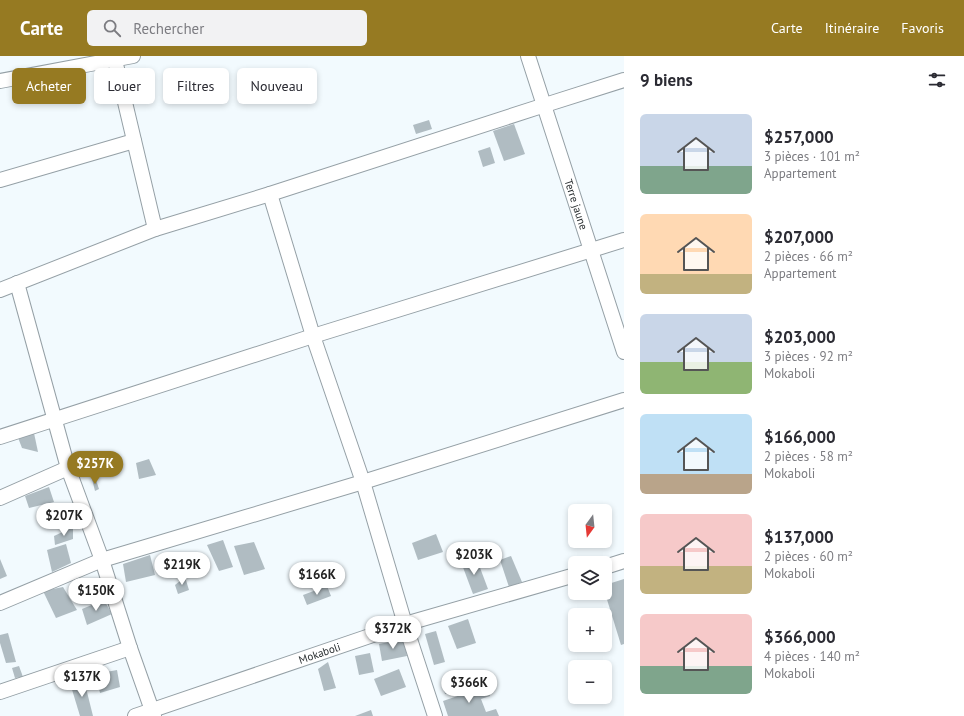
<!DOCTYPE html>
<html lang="fr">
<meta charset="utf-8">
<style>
:root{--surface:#fff;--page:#f2f2f3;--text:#2b2b33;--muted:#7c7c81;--accent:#967a22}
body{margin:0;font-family:"PT Sans",sans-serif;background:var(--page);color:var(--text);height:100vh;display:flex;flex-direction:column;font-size:15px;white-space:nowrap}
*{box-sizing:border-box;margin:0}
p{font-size:13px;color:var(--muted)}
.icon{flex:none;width:22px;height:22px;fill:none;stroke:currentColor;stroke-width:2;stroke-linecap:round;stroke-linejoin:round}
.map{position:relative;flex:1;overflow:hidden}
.sheet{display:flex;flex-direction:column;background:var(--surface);width:340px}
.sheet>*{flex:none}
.banner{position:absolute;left:12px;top:12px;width:380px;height:36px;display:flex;gap:8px}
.needle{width:26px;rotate:195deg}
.buttons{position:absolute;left:568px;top:448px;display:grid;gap:8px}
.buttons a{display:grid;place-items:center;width:44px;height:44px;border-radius:6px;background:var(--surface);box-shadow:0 2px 6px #0003;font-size:20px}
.price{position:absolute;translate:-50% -34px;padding:0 9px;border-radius:14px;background:#fff;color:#222;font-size:13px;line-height:26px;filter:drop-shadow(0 1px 2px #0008)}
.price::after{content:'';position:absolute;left:50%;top:24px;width:12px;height:9px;margin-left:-6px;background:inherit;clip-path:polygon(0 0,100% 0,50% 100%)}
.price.selected{background:var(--accent);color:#fff}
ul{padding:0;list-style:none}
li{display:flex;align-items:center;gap:12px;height:100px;padding:0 16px}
li span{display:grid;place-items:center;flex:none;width:112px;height:80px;border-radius:6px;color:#555}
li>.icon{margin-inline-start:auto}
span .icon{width:48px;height:48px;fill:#fffc;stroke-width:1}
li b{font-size:17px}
h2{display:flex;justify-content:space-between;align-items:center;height:48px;padding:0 16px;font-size:17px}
.tag{padding:0 14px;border-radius:6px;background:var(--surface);box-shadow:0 2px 6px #0003;font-size:14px;line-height:36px}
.tag.selected{background:var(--accent);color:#fff}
header{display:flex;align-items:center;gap:24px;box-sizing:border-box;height:56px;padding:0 20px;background:var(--accent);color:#fff}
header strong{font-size:19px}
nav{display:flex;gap:22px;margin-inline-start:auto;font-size:14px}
.search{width:280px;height:36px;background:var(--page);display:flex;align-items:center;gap:10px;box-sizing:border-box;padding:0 14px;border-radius:6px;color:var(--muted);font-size:15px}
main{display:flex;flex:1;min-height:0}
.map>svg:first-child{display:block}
</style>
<header>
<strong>Carte</strong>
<div class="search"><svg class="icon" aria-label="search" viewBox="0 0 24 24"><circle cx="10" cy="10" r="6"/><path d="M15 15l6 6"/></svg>Rechercher</div>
<nav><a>Carte</a><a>Itinéraire</a><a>Favoris</a></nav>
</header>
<main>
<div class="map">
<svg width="624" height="660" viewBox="0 0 624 660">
<rect width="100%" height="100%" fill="#f2fafe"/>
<!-- building -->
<g fill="#b0bcc2">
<polygon points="429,64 432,73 416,78 413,69"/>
<polygon points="514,68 525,98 504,105 493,75"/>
<polygon points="490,91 495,107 483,111 478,95"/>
<polygon points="34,377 38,396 22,392 17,379"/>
<polygon points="149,403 156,419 139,423 136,407"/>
<polygon points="92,423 96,424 99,433 95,435"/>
<polygon points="49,431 54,446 29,452 25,440"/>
<polygon points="73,471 73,483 55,489 54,480"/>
<polygon points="436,478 443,496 418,504 412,487"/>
<polygon points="223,484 233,511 219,515 207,489"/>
<polygon points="254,486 265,513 244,519 234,490"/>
<polygon points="66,488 71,507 52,516 47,494"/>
<polygon points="150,499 155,519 126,526 123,508"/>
<polygon points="511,500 522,526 509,531 500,504"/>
<polygon points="476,501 488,533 473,538 461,506"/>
<polygon points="0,503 7,520 0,523"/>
<polygon points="185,521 189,534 178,538 175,529"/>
<polygon points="624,523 624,588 621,589 605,537 605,529"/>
<polygon points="327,530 331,540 307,549 303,539"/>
<polygon points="63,531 77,554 56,562 43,535"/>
<polygon points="104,544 112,558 87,569 82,553"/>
<polygon points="468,563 476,587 457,593 448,570"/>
<polygon points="436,575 445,606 434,609 425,578"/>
<polygon points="8,577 16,606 6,607 0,587 0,579"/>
<polygon points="404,583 407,600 382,605 379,588"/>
<polygon points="370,597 374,616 359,619 355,600"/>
<polygon points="328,606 336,632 324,635 318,613"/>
<polygon points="19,610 23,621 15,622 12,612"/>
<polygon points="399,613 406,631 381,640 374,623"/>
<polygon points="117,614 120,631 100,637 95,618"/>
<polygon points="84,624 93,660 80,660 70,627"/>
<polygon points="461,625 460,636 445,638 443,628"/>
<polygon points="487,630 490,640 481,643 486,656 496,653 499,660 448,660 443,645"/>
<polygon points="371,654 373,660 355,660"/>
</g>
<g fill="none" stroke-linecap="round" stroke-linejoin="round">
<defs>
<g id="minor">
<path id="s1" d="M 528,0 L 624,296"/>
<polyline points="115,4 155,173"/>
<polyline points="0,25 133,0"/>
<polyline points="0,124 134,85"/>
<polyline points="270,138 313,280 363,426 405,568 435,660"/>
<polyline points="17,227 68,412 102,504 130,592 154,660"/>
<polyline points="0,234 155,173 270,138 545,49 624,24"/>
<polyline points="0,381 313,280 624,184"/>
<polyline points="0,442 68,412"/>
<polyline points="605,511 624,505"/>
<polyline points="0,547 102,504 363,426 624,344"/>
<polyline points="0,636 130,592"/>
<path id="s2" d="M 135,660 L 405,568 L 575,519"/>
</g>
</defs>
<!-- minor casing -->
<use href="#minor" stroke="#95a0a6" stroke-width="16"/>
<!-- minor -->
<use href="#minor" stroke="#fff" stroke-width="14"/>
</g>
<g text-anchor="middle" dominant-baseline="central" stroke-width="3" stroke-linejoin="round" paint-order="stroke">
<!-- street labels -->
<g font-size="11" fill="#2a2f31" stroke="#fff">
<text stroke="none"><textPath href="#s1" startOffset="156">Terre jaune</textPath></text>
<text stroke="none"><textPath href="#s2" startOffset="195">Mokaboli</textPath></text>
</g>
</g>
</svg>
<div class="buttons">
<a><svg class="needle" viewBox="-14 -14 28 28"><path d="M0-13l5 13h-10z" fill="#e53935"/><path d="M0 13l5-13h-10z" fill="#7c7c81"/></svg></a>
<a><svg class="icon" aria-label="layers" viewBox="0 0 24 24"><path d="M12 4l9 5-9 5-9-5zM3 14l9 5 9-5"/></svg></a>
<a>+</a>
<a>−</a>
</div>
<b class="price selected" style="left:95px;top:429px">$257K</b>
<b class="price" style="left:64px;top:481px">$207K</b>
<b class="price" style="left:474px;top:520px">$203K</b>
<b class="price" style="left:182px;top:530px">$219K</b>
<b class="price" style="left:317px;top:540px">$166K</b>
<b class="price" style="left:96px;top:556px">$150K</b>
<b class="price" style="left:393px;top:594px">$372K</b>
<b class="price" style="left:82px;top:642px">$137K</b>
<b class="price" style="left:469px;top:648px">$366K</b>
<div class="banner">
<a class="tag selected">Acheter</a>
<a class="tag">Louer</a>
<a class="tag">Filtres</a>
<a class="tag">Nouveau</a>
</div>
</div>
<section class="sheet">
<h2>9 biens<svg class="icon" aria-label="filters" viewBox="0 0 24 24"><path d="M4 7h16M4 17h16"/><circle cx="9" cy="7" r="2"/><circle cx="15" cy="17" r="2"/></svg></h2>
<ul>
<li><span style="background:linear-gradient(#c9d6e8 65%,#7fa58c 0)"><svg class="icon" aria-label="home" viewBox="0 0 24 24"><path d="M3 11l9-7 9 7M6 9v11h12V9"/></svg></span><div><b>$257,000</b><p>3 pièces · 101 m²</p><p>Appartement</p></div></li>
<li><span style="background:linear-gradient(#ffd9b3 75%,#c2b280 0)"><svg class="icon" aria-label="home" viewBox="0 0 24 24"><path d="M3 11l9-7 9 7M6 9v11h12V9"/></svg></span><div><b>$207,000</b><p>2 pièces · 66 m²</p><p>Appartement</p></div></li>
<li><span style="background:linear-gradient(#c9d6e8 60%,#8fb573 0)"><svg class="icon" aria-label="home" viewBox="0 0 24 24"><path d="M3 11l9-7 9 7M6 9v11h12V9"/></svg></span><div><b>$203,000</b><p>3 pièces · 92 m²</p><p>Mokaboli</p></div></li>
<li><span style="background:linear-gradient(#bfe0f5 75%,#b9a48a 0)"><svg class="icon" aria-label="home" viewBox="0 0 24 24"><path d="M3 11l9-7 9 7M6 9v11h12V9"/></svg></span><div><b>$166,000</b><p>2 pièces · 58 m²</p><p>Mokaboli</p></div></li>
<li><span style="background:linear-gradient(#f6c9c9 65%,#c2b280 0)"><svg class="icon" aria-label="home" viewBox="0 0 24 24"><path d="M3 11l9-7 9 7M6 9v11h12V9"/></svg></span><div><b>$137,000</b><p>2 pièces · 60 m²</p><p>Mokaboli</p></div></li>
<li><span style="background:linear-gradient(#f6c9c9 65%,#7fa58c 0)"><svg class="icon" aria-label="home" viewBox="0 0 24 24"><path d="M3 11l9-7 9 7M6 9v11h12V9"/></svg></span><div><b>$366,000</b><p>4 pièces · 140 m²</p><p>Mokaboli</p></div></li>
</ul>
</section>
</main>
